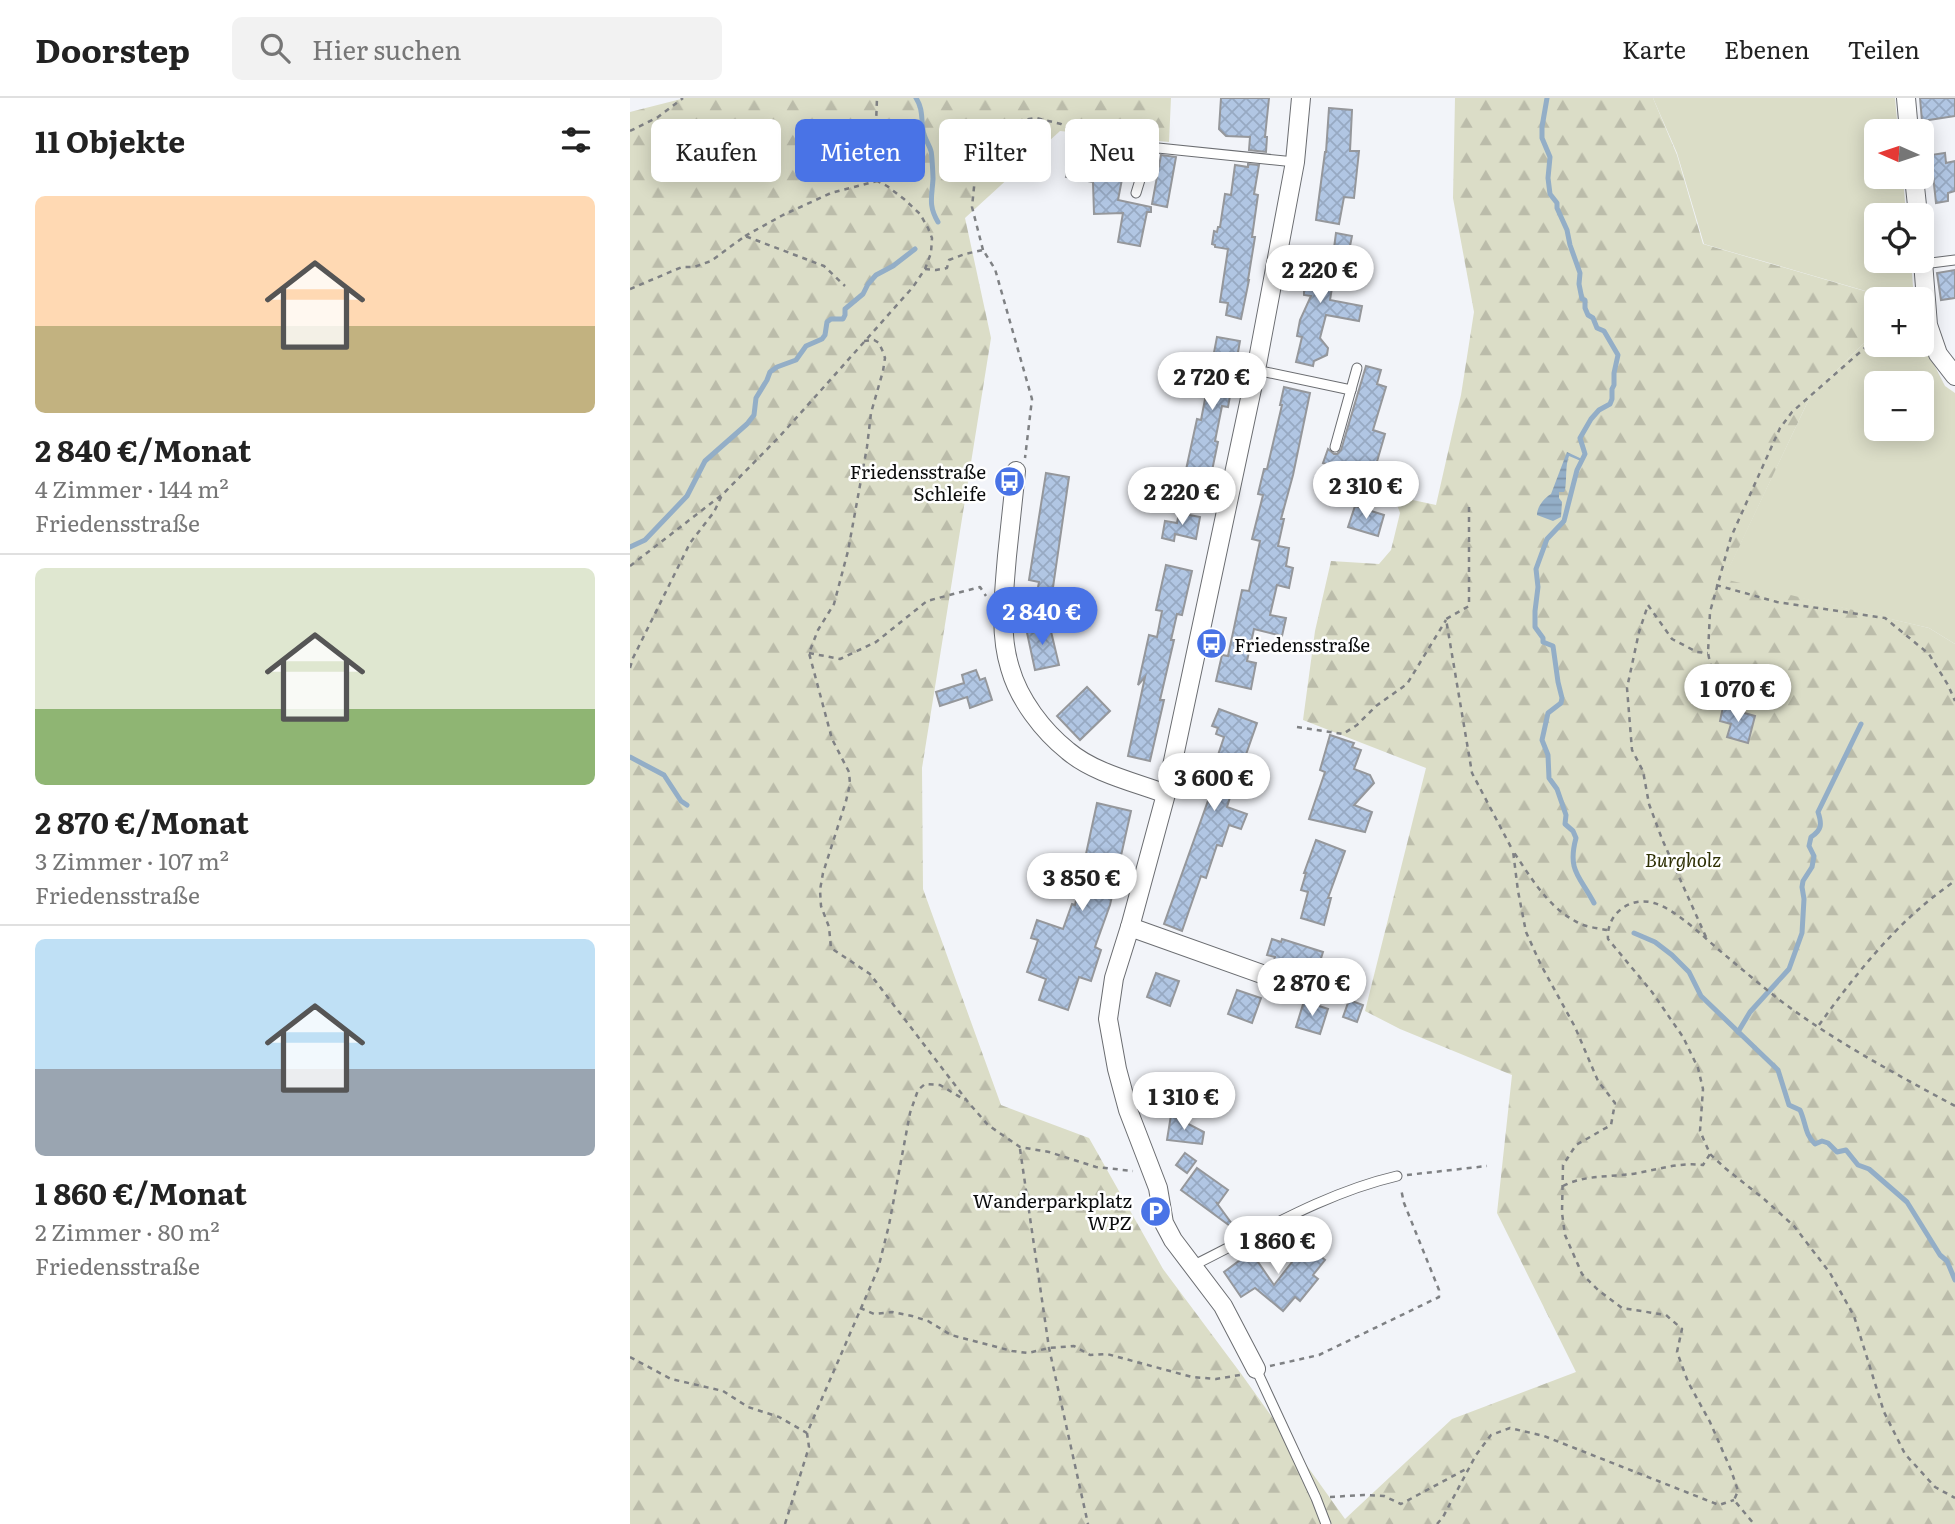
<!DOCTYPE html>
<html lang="de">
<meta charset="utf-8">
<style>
:root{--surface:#fff;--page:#f2f2f2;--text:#222;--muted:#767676;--line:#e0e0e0;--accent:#4973e6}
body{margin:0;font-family:Literata,serif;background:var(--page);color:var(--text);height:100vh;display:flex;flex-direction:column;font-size:26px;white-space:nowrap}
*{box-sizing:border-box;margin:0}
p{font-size:23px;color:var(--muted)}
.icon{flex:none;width:38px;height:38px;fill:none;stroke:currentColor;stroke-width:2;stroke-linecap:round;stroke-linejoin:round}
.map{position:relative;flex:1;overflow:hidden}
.sheet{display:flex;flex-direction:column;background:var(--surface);width:630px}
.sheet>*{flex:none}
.hud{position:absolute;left:21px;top:21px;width:665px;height:63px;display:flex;gap:14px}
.needle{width:46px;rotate:273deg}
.controls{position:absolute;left:1234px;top:21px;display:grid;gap:14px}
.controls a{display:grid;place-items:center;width:70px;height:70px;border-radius:10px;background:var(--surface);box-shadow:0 4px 18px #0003;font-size:35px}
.price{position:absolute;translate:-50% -60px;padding:0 16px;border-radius:24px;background:#fff;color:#222;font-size:23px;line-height:46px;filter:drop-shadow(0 2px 4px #0008)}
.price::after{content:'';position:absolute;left:50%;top:42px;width:21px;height:16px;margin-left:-10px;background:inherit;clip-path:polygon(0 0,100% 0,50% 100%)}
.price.current{background:var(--accent);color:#fff}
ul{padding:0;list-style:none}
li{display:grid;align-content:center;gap:14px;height:371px;padding:0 35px}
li+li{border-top:2px solid var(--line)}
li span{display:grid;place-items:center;height:217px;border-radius:10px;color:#555}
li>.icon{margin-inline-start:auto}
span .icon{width:126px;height:126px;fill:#fffc;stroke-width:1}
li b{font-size:30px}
h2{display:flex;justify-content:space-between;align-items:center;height:84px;padding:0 35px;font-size:30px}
.pill{padding:0 24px;border-radius:10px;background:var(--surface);box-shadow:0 4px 18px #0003;font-size:24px;line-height:63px}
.pill.current{background:var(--accent);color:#fff}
header{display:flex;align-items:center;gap:42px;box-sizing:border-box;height:98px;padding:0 35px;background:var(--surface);border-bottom:2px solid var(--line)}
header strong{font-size:33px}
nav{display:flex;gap:38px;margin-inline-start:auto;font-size:24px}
.search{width:490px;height:63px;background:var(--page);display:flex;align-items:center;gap:18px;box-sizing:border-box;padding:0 24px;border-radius:10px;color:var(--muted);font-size:26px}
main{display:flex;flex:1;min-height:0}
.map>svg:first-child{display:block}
</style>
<header>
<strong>Doorstep</strong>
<div class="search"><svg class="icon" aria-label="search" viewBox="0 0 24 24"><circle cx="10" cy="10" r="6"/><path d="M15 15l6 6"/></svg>Hier suchen</div>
<nav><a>Karte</a><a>Ebenen</a><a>Teilen</a></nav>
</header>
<main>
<section class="sheet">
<h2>11 Objekte<svg class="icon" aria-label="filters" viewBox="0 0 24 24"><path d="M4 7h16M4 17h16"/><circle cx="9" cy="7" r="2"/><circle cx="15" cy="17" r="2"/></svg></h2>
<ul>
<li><span style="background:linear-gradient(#ffd9b3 60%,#c2b280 0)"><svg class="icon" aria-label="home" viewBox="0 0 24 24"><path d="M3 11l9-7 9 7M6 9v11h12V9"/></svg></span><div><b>2 840 €/Monat</b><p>4 Zimmer · 144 m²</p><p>Friedensstraße</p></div></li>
<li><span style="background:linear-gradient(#dfe7d0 65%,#8fb573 0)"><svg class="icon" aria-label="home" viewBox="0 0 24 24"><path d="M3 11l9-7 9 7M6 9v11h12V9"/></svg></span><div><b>2 870 €/Monat</b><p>3 Zimmer · 107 m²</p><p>Friedensstraße</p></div></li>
<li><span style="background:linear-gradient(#bfe0f5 60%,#9aa5b1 0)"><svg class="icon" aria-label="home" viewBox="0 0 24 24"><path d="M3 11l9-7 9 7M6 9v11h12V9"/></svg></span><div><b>1 860 €/Monat</b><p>2 Zimmer · 80 m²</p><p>Friedensstraße</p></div></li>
</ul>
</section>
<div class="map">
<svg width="1325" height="1426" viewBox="0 0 1325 1426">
<defs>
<pattern id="forest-firs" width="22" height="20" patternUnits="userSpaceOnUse" patternTransform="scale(1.75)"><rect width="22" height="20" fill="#dbddc7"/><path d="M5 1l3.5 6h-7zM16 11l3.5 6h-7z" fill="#bbbcaa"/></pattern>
<pattern id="water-rules" width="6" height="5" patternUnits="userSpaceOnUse" patternTransform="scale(1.75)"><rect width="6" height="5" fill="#93aec7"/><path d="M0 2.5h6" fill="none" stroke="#7e94aa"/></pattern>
<pattern id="building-cross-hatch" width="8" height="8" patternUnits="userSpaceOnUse" patternTransform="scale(1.75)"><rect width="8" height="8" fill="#b1c6e3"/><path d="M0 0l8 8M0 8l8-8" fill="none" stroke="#97a9c2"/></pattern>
</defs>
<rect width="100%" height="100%" fill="#f2f4f9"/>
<!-- grass -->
<g fill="#dbddc7" fill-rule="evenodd">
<polygon points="1023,0 1265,0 1268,33 1246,33 1246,79 1273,79 1276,117 1246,117 1246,163 1281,163 1284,201 1263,201 1074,146 1047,55"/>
<path d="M 1246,233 L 1246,247 L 1292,247 L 1292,243 L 1315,288 L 1325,295 L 1325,546 L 1299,530 L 1093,482 L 1180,299 ZM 1246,285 L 1292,285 L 1292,331 L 1246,331 Z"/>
</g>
<!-- forest -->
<polygon fill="url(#forest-firs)" points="55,0 541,0 539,44 430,33 335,120 361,240 292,670 293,791 371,1007 459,1040 533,1171 612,1277 715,1421 822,1321 946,1274 867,1115 882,977 770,931 735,913 796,670 673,622 685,533 701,463 749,466 761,452 770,415 764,398 806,407 831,297 844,214 823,100 825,0 1023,0 1047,57 1073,146 1262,201 1246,201 1246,233 1180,299 1094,481 1299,530 1325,546 1325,1426 0,1426 0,14"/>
<!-- water -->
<path fill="url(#water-rules)" d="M 937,354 L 952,361 L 951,363 L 939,358 C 935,368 937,381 935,392 L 934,394 L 929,394 L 929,400 L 932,404 L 931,419 L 923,423 L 907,417 C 907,409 914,400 921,396 Z"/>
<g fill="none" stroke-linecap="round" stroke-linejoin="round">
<!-- stream -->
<g stroke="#93aec7" stroke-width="5">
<path d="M 286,0 C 293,11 291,19 293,32 C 294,40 299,46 301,53 C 302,56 303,78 303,81 C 302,99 298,107 308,124"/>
<path d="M 917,0 L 912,29 L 912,40 L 920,59 L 918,80 L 920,96 L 927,105 L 927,110 L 937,132 L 940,147 L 950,175 L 949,186 L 952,201 L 955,202 L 955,210 L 958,217 L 963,220 L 967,230 L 974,233 L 988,257 L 984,275 L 984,287 L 982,291 L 982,301 L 980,306 L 969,312 L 961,321 L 950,340 L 955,356 L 947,372 L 934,423 L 917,441 L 906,471 L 908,489 L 905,513 L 905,529 L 913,540 L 913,544 L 923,548 L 928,584 L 932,600 L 931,605 L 918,615 L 912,642 L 918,657 L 919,680 L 927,691 L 936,717 L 935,726 L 943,733 L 946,740 C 937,773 950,778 964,805"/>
<polyline points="0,449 15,442 57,398 75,363 117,326 124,317 126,300 137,282 140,274 147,269 166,262 176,248 192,241 195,237 197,224 201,221 213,221 215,217 215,211 233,196 238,186 246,177 263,168 285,151"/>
<polyline points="0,659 34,677 51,703 57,707"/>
<path d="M 1004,835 L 1025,844 L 1042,857 L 1059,874 L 1071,898 L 1148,972 L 1159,1007 L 1170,1012 C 1176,1025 1175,1037 1185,1046 L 1192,1043 L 1198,1045 L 1207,1054 L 1216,1052 L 1228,1067 L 1239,1071 L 1277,1104 L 1310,1157 L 1317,1163 L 1325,1182"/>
<path d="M 1108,934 L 1120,914 L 1159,871 L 1172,835 L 1174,801 L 1172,789 L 1173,783 L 1182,769 L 1184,758 L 1179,748 L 1181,739 C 1192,732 1192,726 1188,714 L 1231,626"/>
</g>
</g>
<!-- building -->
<g fill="url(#building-cross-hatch)" stroke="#95979b" stroke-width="2">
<polygon points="591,0 639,0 635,39 637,39 636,54 619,52 620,39 596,38 589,31"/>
<polygon points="1290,0 1325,0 1325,18 1292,23"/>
<polygon points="699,10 722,12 720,53 729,53 724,100 714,99 709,126 686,122 695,54 696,54"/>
<polygon points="443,45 497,55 488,102 521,109 521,114 517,114 510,148 488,144 493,115 464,116 463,84 436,79"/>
<polygon points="1315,55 1316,65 1325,63 1325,93 1318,95 1318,103 1306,105 1301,57"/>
<polygon points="531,57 546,59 537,109 522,106"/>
<polygon points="618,66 629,67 624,96 628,97 622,139 625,139 618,182 619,182 611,221 596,217 598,205 590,204 598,151 585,149 585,147 582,146 584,133 587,134 588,129 590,129 595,96 601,97 605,67 618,69"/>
<polygon points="706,135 722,138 719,153 704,150"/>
<polygon points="683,149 708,153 700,202 732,208 729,223 696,217 690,240 698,250 697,257 684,263 683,268 666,264 672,239 667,238 670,222 681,198 674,197 674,190 680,154 682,155"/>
<polygon points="1325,172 1325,200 1311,202 1307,175"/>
<polygon points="587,239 610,243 598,309 592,308 585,343 588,344 579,387 554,381 567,321 571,322"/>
<polygon points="736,268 751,272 747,286 756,289 743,332 755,336 739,391 716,385 719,372 693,365 698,351 704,356 707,356 711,352"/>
<polygon points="654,289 680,295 663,377 651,421 654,421 648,448 659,450 656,468 663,470 659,490 647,487 640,517 656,520 652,538 624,531 617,563 626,565 621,591 586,583 592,557 598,558 612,492 619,493 630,443 622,441 633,397 628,396 634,371 637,371 652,307 650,307"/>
<polygon points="416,375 439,379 421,503 406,500 409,484 399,482"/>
<polygon points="725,408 754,417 748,438 718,429"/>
<polygon points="549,415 570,419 566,441 545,436 544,443 532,440 535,423 547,425"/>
<polygon points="536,467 562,473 552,517 547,516 541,542 544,542 530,602 534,602 520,663 498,658 515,579 508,587 519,537 527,539 532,513 526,512"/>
<polygon points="419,525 429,567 405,572 396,530"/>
<polygon points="346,572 350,582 355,580 362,602 340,610 337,599 310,608 306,594 334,585 332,577"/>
<polygon points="457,589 480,613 450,642 427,618"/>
<polygon points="1093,609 1125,618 1118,645 1097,639 1101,626 1090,623"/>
<polygon points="589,611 627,625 614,662 612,661 597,709 617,716 611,731 599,727 592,748 587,747 576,780 571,778 552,833 534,826 585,683 580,681 594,639 586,636 588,630 582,628"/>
<polygon points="700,637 724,645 722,649 731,652 724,671 740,677 744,685 724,707 742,714 735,734 679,721 695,674 690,672"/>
<polygon points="467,705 501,713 480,807 465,849 471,852 461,883 449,879 438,912 409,902 416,881 397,874 408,842 401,840 407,822 433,831 442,806 445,807"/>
<polygon points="686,742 715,753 698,800 701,800 694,827 671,820 678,794 671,792 676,775 674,775"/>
<polygon points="642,841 651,844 652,841 693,854 688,870 682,868 680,874 644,863 645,859 637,857"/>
<polygon points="526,875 549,883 540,908 517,899"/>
<polygon points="607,892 631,900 622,925 598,916"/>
<polygon points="719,902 733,907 727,924 713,919"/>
<polygon points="674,903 698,911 690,936 666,929"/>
<polygon points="541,1017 574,1034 572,1046 537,1042"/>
<polygon points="555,1055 566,1063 557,1075 546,1067"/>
<polygon points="567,1070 598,1092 588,1106 586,1104 602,1126 600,1128 551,1092"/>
<polygon points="670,1142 695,1162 683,1177 688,1181 670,1203 665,1199 653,1213 625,1190 611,1199 594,1174 621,1154 644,1187 662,1164 656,1159"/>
</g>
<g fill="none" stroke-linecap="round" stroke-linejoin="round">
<defs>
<g id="service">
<polyline points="506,95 517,59 528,50 665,64"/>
<polyline points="1293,166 1325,162"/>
<polyline points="626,272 721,292"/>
<polyline points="705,349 727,270"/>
<path d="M 562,1168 C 629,1135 694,1095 767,1078"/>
<polyline points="626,1271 686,1400 696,1426"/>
</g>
<g id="minor">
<polyline points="1276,0 1279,33"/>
<polyline points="1284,79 1288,117"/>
<polyline points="1292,151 1298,227 1308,256 1325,278"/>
<path d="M 386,373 C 383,401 380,430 377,458 C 374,495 369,535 380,570 C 389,602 413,633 438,653 C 464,675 504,684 536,696"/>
<polyline points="500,829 657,885"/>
<polyline points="626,1271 593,1208 543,1142 534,1125 528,1090 498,1012 487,971 478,921 484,880 500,829 536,696 626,272 665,64 671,0"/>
</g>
</defs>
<!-- service casing -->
<use href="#service" stroke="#6b6d71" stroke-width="11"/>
<!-- minor casing -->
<use href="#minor" stroke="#6b6d71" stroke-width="20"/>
<!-- path -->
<g stroke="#7f8184" stroke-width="2.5" stroke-dasharray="5 5" stroke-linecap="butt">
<polyline points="0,33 28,19 53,0"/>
<polyline points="115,138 153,117 201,95 247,83"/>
<polyline points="353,152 342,109 346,70 355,47 380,24 406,20 431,26 461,42 510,48"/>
<polyline points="295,171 306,172 317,170 319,162 335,156 353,152 365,171 402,301 395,360"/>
<polyline points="0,191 52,169 64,169 81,163 115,138 194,168 215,188"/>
<polyline points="234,243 244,242 249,245 253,254 255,260 253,273 241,315 237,349 218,453 204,506 188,532 179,555 202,641 219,674 220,686 216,703 193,775 190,792 191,808 199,829 201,850 240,876 338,1004 358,1027 390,1049 419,1054 466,1069 503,1073"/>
<polyline points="839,409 839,508 816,521 842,675 883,753"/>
<polyline points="0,468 93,396 150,338 210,271 283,189 295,171 301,155 302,140 298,130 290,116 274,101 257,88 247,83 244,79 247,0"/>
<polyline points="1086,487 1147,504 1255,520 1299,556 1318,587 1325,603"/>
<polyline points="179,555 210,561 246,544 297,503 350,489 356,498"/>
<polyline points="0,570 3,560 60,445 84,414 92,397"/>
<polyline points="1106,601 1095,593 1087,583 1082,574 1078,555 1080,514 1101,439 1150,330 1162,314 1246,240"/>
<polyline points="667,629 713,636 727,627 746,608 777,586 816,522"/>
<path d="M 977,832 C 967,830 954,829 945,823 C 917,808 900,778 883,753 L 888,793 L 896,834 L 911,867 L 945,929 L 968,983 L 985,1005 L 981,1027 L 946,1047 L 933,1067 L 932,1115 L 935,1137 L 952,1176 L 968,1192 L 992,1210 L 1036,1217 L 1052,1231 L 1047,1254 L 1058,1284 L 1080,1324 L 1101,1372 L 1108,1393 L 1104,1402 L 1124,1426"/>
<polyline points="1076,839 1032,741 1019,706 1013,673 1002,652 997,590 1009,534 1018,507 1042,541 1067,554 1078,555"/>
<path d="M 1189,927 C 1228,873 1269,821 1325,783"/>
<path d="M 1325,1008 C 1264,975 1202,942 1147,900 C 1127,884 1108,868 1089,852 C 1073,838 1045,811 1024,805 C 1000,798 976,816 978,841 L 1022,894 L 1053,939 L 1068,970 L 1073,991 L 1070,1033 L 1080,1056 L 1095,1070 L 1134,1101 L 1164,1128 L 1200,1175 L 1224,1218 L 1254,1314 L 1275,1356 L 1305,1389 L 1325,1400"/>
<polyline points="390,1051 419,1250 458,1426"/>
<polyline points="777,1077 857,1068"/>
<path d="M 933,1088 C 954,1077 979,1079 1002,1076 C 1027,1072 1048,1064 1073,1067 L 1080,1056"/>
<polyline points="230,1210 244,1216 262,1214 282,1218 298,1223 321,1237 382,1253 398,1255 419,1250 444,1248 460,1257 477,1256 562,1279 586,1281 610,1277"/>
<polyline points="0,1259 41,1281 93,1293 118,1309 149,1319 177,1335"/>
<polyline points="640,1268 689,1257 809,1199 809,1192 774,1105 771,1091"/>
<polyline points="700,1399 734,1397 754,1398 771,1406 836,1371"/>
<polyline points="155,1426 179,1349 177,1335 248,1171 259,1127 280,1015 288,992 295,986 310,987 335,1002"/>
<polyline points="807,1426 813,1419 846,1357 861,1337 880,1330 914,1338 1089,1407 1104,1402"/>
</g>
<!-- service -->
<use href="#service" stroke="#fff" stroke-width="9"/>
<!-- minor -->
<use href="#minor" stroke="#fff" stroke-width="18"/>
</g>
<!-- icons -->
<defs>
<symbol id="bus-disc" viewBox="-11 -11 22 22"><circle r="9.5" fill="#4973e6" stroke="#fff"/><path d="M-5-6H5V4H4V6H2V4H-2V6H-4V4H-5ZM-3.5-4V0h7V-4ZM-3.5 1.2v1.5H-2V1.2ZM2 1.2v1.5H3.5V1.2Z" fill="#fff"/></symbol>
<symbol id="parking-disc" viewBox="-11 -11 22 22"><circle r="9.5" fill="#4973e6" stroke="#fff"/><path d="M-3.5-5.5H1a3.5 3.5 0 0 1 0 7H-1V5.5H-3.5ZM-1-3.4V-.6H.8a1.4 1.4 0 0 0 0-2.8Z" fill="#fff"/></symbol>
</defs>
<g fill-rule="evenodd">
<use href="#bus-disc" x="362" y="366" width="35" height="35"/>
<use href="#bus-disc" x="564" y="528" width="35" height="35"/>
<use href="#parking-disc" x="508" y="1096" width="35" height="35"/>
</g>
<g text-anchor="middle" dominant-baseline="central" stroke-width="5" stroke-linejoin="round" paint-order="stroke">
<!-- poi labels -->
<g font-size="19" fill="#0c0d0e" stroke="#fff" text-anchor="end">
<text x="356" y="373">Friedensstraße<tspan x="356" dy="22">Schleife</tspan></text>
<text x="604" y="546" text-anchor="start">Friedensstraße</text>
<text x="502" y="1102">Wanderparkplatz<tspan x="502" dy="22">WPZ</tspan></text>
</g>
<!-- park labels -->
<g font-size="19" font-style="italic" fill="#2e3004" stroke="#fff">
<text x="1053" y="761">Burgholz</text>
</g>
</g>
</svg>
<div class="controls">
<a><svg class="needle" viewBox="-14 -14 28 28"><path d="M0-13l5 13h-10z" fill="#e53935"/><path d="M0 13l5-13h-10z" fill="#767676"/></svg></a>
<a><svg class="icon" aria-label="locate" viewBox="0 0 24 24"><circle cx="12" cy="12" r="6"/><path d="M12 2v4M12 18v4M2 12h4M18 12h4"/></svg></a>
<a>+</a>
<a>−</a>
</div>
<b class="price" style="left:690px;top:207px">2 220 €</b>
<b class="price" style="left:582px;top:314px">2 720 €</b>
<b class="price" style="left:736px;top:423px">2 310 €</b>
<b class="price" style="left:552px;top:429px">2 220 €</b>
<b class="price current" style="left:412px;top:549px">2 840 €</b>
<b class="price" style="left:1108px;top:626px">1 070 €</b>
<b class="price" style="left:584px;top:715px">3 600 €</b>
<b class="price" style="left:452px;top:815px">3 850 €</b>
<b class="price" style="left:682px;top:920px">2 870 €</b>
<b class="price" style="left:554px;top:1034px">1 310 €</b>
<b class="price" style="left:648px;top:1178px">1 860 €</b>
<div class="hud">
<a class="pill">Kaufen</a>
<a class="pill current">Mieten</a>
<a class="pill">Filter</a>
<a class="pill">Neu</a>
</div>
</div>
</main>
